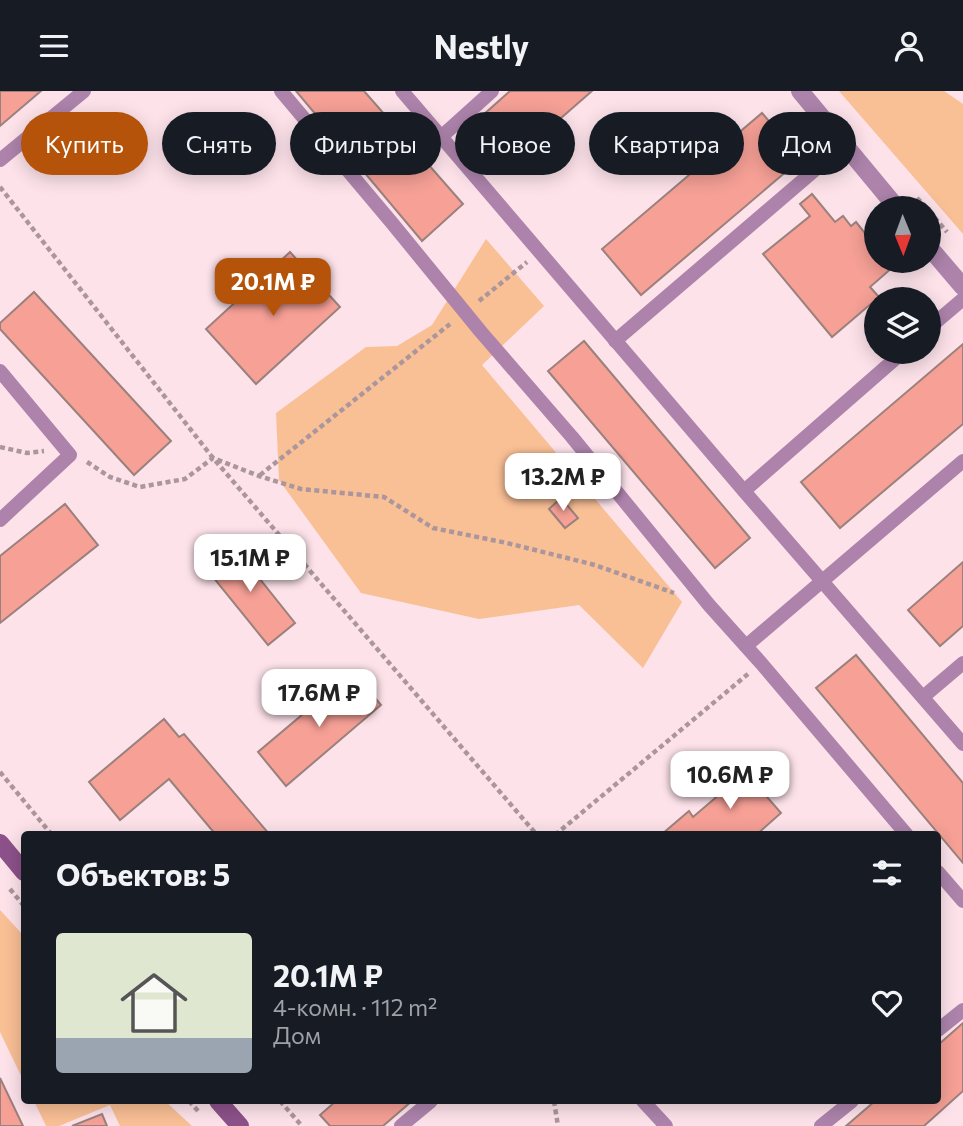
<!DOCTYPE html>
<html lang="ru">
<meta charset="utf-8">
<style>
:root{--surface:#171b24;--page:#20242c;--text:#f1f3f6;--muted:#9ea1a6;--accent:#b45309}
body{margin:0;font-family:Commissioner,sans-serif;background:var(--page);color:var(--text);height:100vh;display:flex;flex-direction:column;font-size:26px;white-space:nowrap}
*{box-sizing:border-box;margin:0}
p{font-size:23px;color:var(--muted)}
.icon{flex:none;width:38px;height:38px;fill:none;stroke:currentColor;stroke-width:2;stroke-linecap:round;stroke-linejoin:round}
.map{position:relative;flex:1;overflow:hidden}
.panel{position:absolute;left:21px;top:740px;width:920px;height:273px;display:flex;flex-direction:column;background:var(--surface);border-radius:7px;box-shadow:0 4px 18px #0003}
.panel>*{flex:none}
.guide{position:absolute;left:21px;top:21px;width:922px;height:63px;display:flex;gap:14px}
.needle{width:46px;rotate:179deg}
.tools{position:absolute;left:864px;top:105px;display:grid;gap:14px}
.tools a{display:grid;place-items:center;width:77px;height:77px;border-radius:50%;background:var(--surface);box-shadow:0 4px 18px #0003;font-size:35px}
.price{position:absolute;translate:-50% -60px;padding:0 16px;border-radius:14px;background:#fff;color:#222;font-size:23px;line-height:46px;filter:drop-shadow(0 2px 4px #0008)}
.price::after{content:'';position:absolute;left:50%;top:42px;width:21px;height:16px;margin-left:-10px;background:inherit;clip-path:polygon(0 0,100% 0,50% 100%)}
.price.active{background:var(--accent);color:#fff}
ul{padding:0;list-style:none}
li{display:flex;align-items:center;gap:21px;height:175px;padding:0 35px}
li span{display:grid;place-items:center;flex:none;width:196px;height:140px;border-radius:7px;color:#555}
li>.icon{margin-inline-start:auto}
span .icon{width:84px;height:84px;fill:#fffc;stroke-width:1}
li b{font-size:30px}
h2{display:flex;justify-content:space-between;align-items:center;height:84px;padding:0 35px;font-size:30px}
.chip{padding:0 24px;border-radius:32px;background:var(--surface);box-shadow:0 4px 18px #0003;font-size:24px;line-height:63px}
.chip.active{background:var(--accent);color:#fff}
header{display:flex;justify-content:space-between;align-items:center;height:91px;padding:0 35px;background:var(--surface);font-size:32px;font-weight:700}
.map>svg:first-child{display:block}
</style>
<header><svg class="icon" aria-label="menu" viewBox="0 0 24 24"><path d="M4 6h16M4 12h16M4 18h16"/></svg>Nestly<svg class="icon" aria-label="person" viewBox="0 0 24 24"><circle cx="12" cy="8" r="4"/><path d="M4 21q1-7 8-7t8 7"/></svg></header>
<div class="map">
<svg width="963" height="1035" viewBox="0 0 963 1035">
<rect width="100%" height="100%" fill="#fde2ea"/>
<!-- green -->
<g fill="#f9bf95">
<polygon points="839,0 944,0 963,13 963,143"/>
<polygon points="486,148 544,215 482,274 682,511 643,577 579,514 479,528 361,502 279,389 276,322 366,256 397,255 432,234"/>
<polygon points="0,819 24,845 24,991 0,941"/>
<polygon points="34,1010 165,1010 192,1035 120,1035 110,1014 59,1035 46,1035"/>
</g>
<!-- building -->
<g fill="#f6a096" stroke="#9a817d" stroke-width="2">
<polygon points="0,0 41,0 0,35"/>
<polygon points="296,0 364,0 463,113 422,150"/>
<polygon points="510,0 592,0 514,68 482,25"/>
<polygon points="762,22 801,68 641,204 602,158"/>
<polygon points="812,103 835,131 843,125 851,135 856,131 877,157 877,170 888,170 893,176 870,196 879,206 832,246 763,163 810,125 800,113"/>
<polygon points="290,161 340,216 256,293 206,238"/>
<polygon points="34,201 171,350 134,384 0,238 0,232"/>
<polygon points="584,250 750,447 715,477 548,280"/>
<polygon points="963,253 963,333 840,437 801,391"/>
<polygon points="561,407 578,427 565,437 549,418"/>
<polygon points="65,413 98,454 0,532 0,465"/>
<polygon points="232,453 295,532 268,554 204,475"/>
<polygon points="963,471 963,535 940,555 908,519"/>
<polygon points="856,564 963,692 963,772 816,597"/>
<polygon points="353,581 381,614 286,695 258,661"/>
<polygon points="164,628 179,646 184,643 270,744 216,744 169,688 120,729 89,691"/>
<polygon points="741,676 781,722 756,744 663,744 662,743 689,720 693,726 727,697 722,691"/>
<polygon points="963,932 963,1000 924,1035 846,1035 875,1010 938,1010 938,954"/>
<polygon points="0,987 23,1035 0,1035"/>
<polygon points="336,1010 412,1010 383,1035 330,1035 320,1024"/>
<polygon points="102,1023 107,1035 72,1035"/>
</g>
<g fill="none" stroke-linecap="round" stroke-linejoin="round">
<!-- path -->
<g stroke="#aa969c" stroke-width="4.5" stroke-dasharray="5 3.5" stroke-linecap="butt">
<polyline points="0,96 213,367 537,744"/>
<polyline points="917,107 927,117"/>
<polyline points="929,120 947,141"/>
<polyline points="479,210 527,171"/>
<polyline points="0,356 27,362 44,360"/>
<polyline points="87,371 110,386 140,396 185,388 213,367 259,385 301,398 384,406 433,437 507,452 595,474 674,502"/>
<polyline points="260,384 450,233"/>
<polyline points="0,681 52,744"/>
<polyline points="555,744 748,583"/>
<polyline points="10,798 24,815"/>
<polyline points="189,1010 198,1020"/>
<polyline points="280,1010 302,1035"/>
<polyline points="554,1010 558,1035"/>
</g>
<!-- lane -->
<g stroke="#ad83ab" stroke-width="14">
<polyline points="281,0 392,132 481,241 572,346 709,514 761,572 907,744"/>
<polyline points="402,0 744,400 963,653"/>
<polyline points="441,46 492,0"/>
<polyline points="0,69 84,0"/>
<polyline points="929,237 963,208"/>
<polyline points="615,250 830,66 845,55"/>
<polyline points="0,280 70,364 0,429"/>
<polyline points="744,400 903,261"/>
<polyline points="746,555 963,370"/>
<polyline points="923,606 963,572"/>
<polyline points="938,781 963,810"/>
<polyline points="938,939 963,919"/>
<polyline points="643,1010 666,1035"/>
<polyline points="401,1035 431,1010"/>
<polyline points="821,1035 852,1010"/>
</g>
<!-- street -->
<g stroke="#ad83ab" stroke-width="18">
<polyline points="800,0 897,117"/>
<polyline points="929,156 963,196"/>
</g>
<!-- secondary -->
<g stroke="#8c518a" stroke-width="18">
<polyline points="0,752 24,781"/>
<polyline points="218,1010 240,1035"/>
</g>
</g>
</svg>
<div class="tools">
<a><svg class="needle" viewBox="-14 -14 28 28"><path d="M0-13l5 13h-10z" fill="#e53935"/><path d="M0 13l5-13h-10z" fill="#9ea1a6"/></svg></a>
<a><svg class="icon" aria-label="layers" viewBox="0 0 24 24"><path d="M12 4l9 5-9 5-9-5zM3 14l9 5 9-5"/></svg></a>
</div>
<b class="price active" style="left:273px;top:227px">20.1M ₽</b>
<b class="price" style="left:563px;top:422px">13.2M ₽</b>
<b class="price" style="left:250px;top:503px">15.1M ₽</b>
<b class="price" style="left:319px;top:638px">17.6M ₽</b>
<b class="price" style="left:730px;top:720px">10.6M ₽</b>
<div class="guide">
<a class="chip active">Купить</a>
<a class="chip">Снять</a>
<a class="chip">Фильтры</a>
<a class="chip">Новое</a>
<a class="chip">Квартира</a>
<a class="chip">Дом</a>
</div>
<section class="panel">
<h2>Объектов: 5<svg class="icon" aria-label="filters" viewBox="0 0 24 24"><path d="M4 7h16M4 17h16"/><circle cx="9" cy="7" r="2"/><circle cx="15" cy="17" r="2"/></svg></h2>
<ul>
<li><span style="background:linear-gradient(#dfe7d0 75%,#9aa5b1 0)"><svg class="icon" aria-label="home" viewBox="0 0 24 24"><path d="M3 11l9-7 9 7M6 9v11h12V9"/></svg></span><div><b>20.1M ₽</b><p>4-комн. · 112 m²</p><p>Дом</p></div><svg class="icon" aria-label="heart" viewBox="0 0 24 24"><path d="M12 20l-8-8c-3-5 5-10 8-4 3-6 11-1 8 4z"/></svg></li>
</ul>
</section>
</div>
